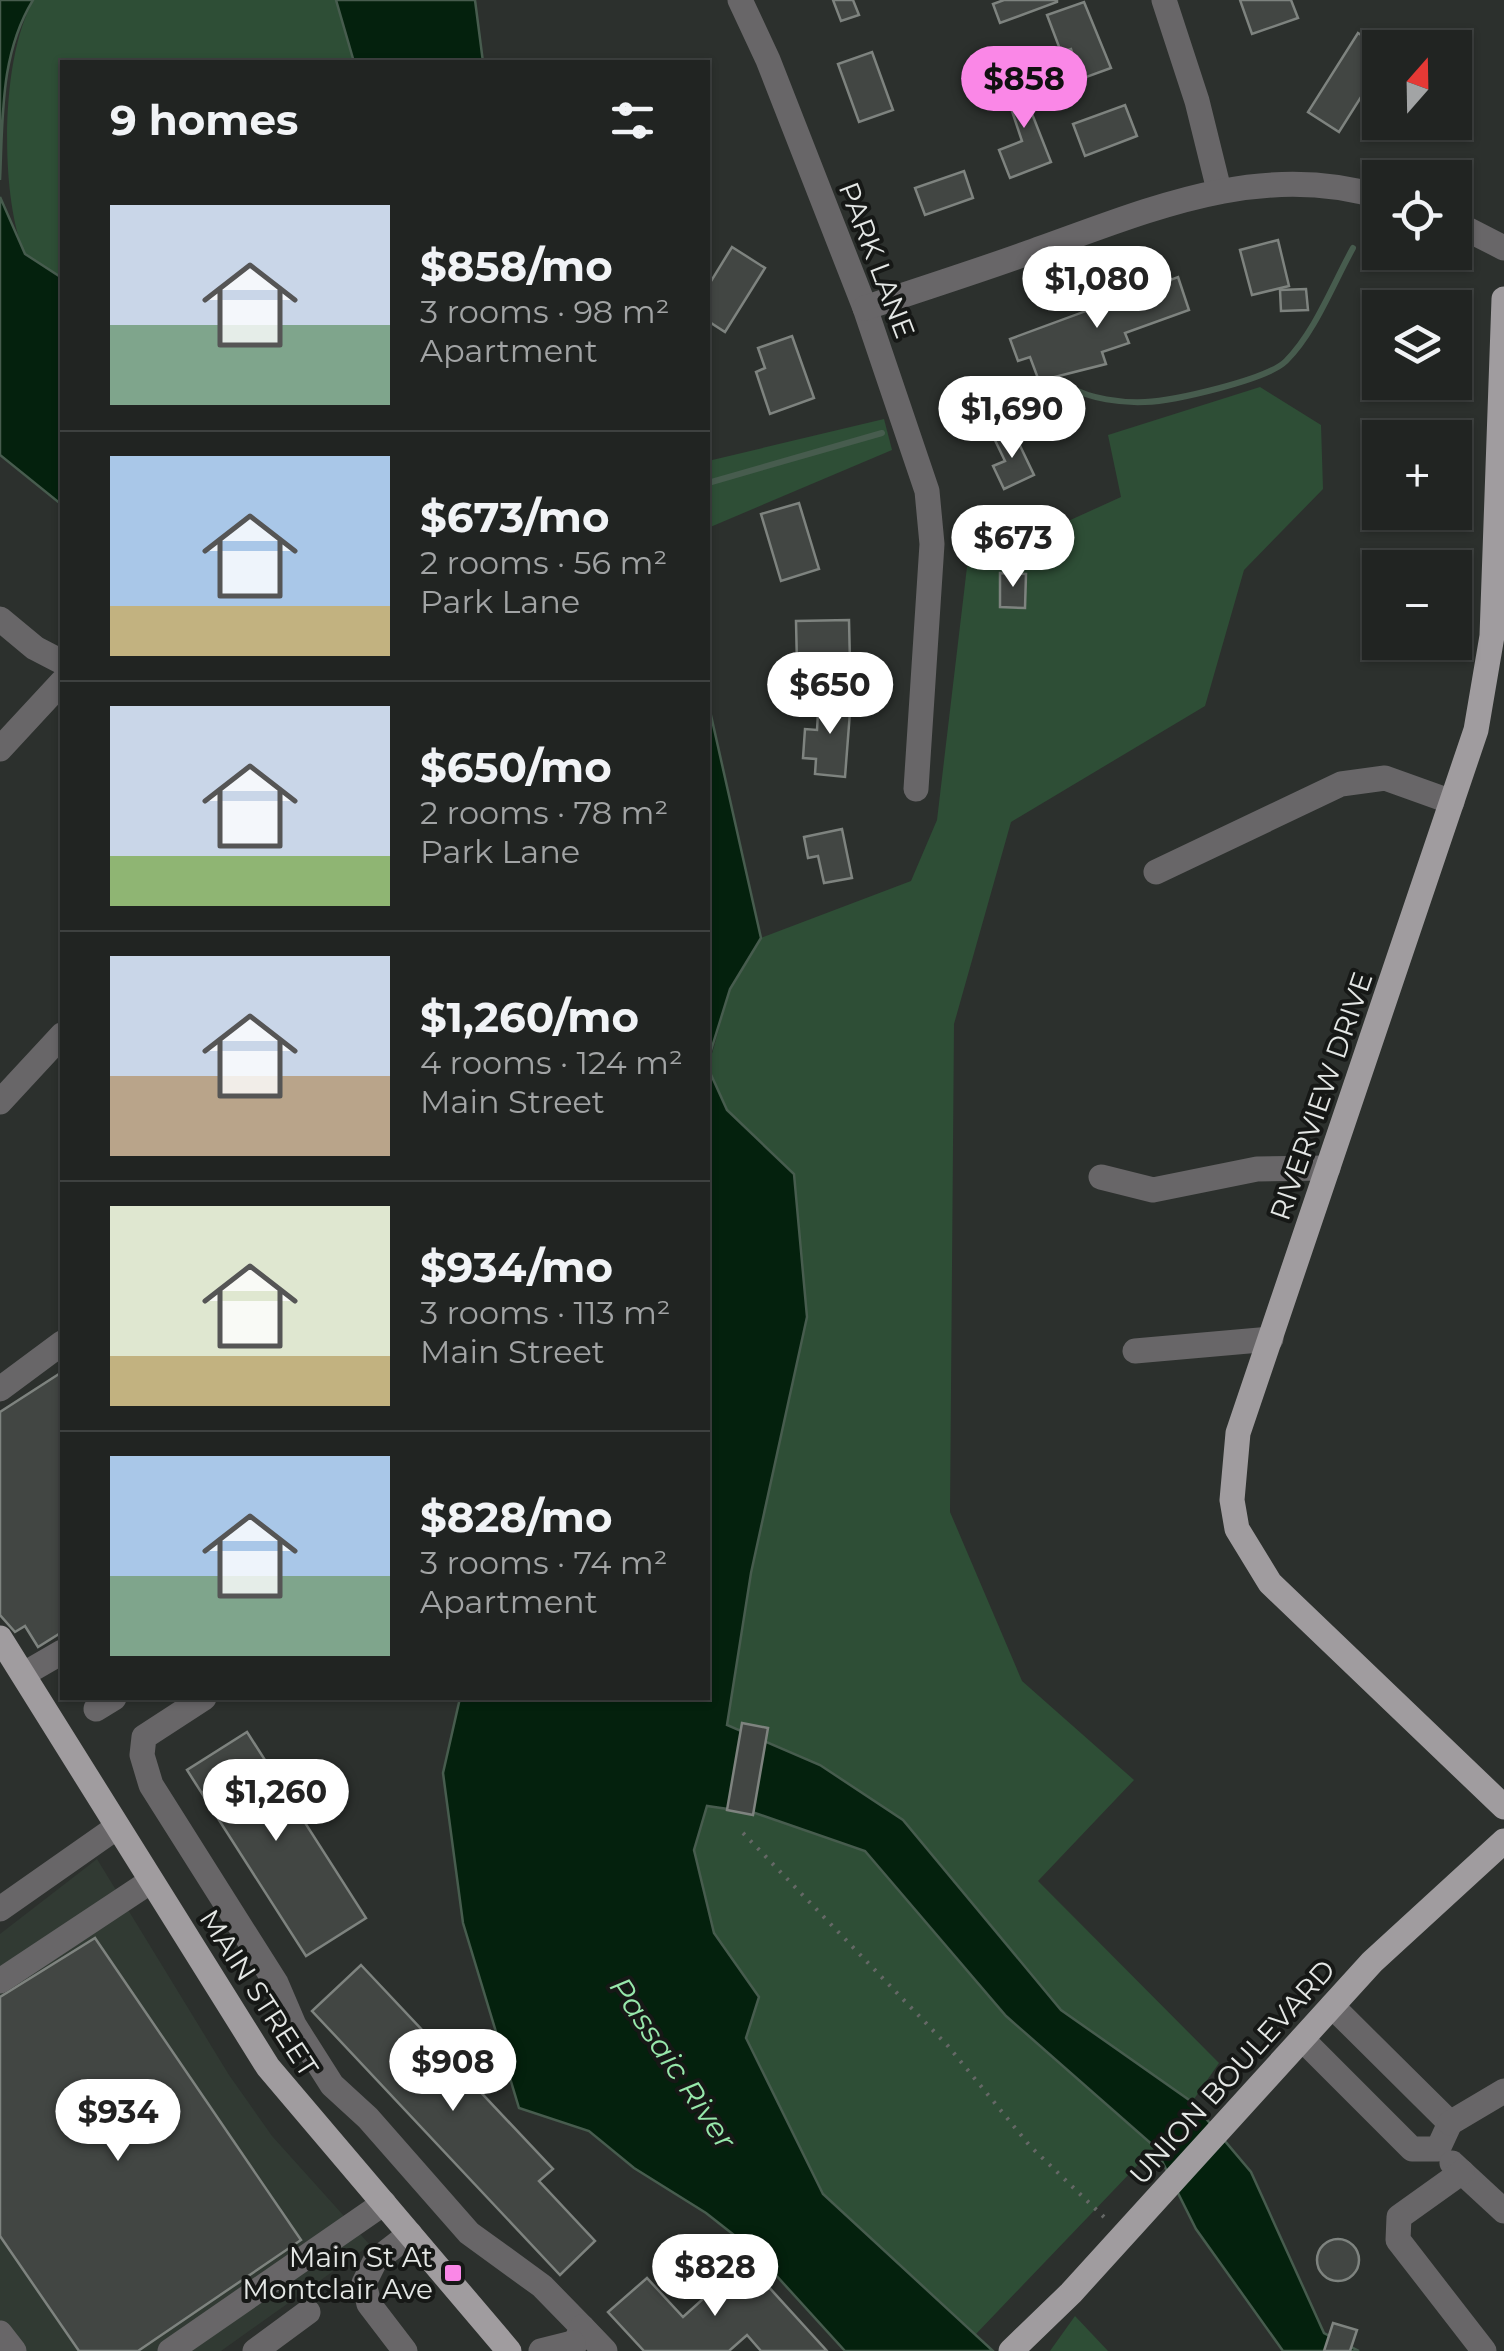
<!DOCTYPE html>
<meta charset="utf-8">
<style>
:root{--surface:#212422;--page:#292c2a;--text:#f1f3f6;--muted:#a2a4a5;--line:#3e4140;--accent:#fa87e7}
body{margin:0;font-family:Montserrat,sans-serif;background:var(--page);color:var(--text);height:100vh;display:flex;flex-direction:column;font-size:38px;white-space:nowrap}
*{box-sizing:border-box;margin:0}
p{font-size:32px;color:var(--muted)}
.icon{flex:none;width:55px;height:55px;fill:none;stroke:currentColor;stroke-width:2;stroke-linecap:round;stroke-linejoin:round}
.map{position:relative;flex:1;overflow:hidden}
.drawer{position:absolute;left:60px;top:60px;width:650px;height:1640px;display:flex;flex-direction:column;background:var(--surface);border-radius:0px;box-shadow:0 2px 8px #0004,0 0 0 2px var(--line)}
.drawer>*{flex:none}
.needle{width:65px;rotate:20deg}
.buttons{position:absolute;left:1362px;top:30px;display:grid;gap:20px}
.buttons a{display:grid;place-items:center;width:110px;height:110px;border-radius:0px;background:var(--surface);box-shadow:0 2px 8px #0004,0 0 0 2px var(--line);font-size:50px}
.price{position:absolute;translate:-50% -85px;padding:0 22px;border-radius:35px;background:#fff;color:#222;font-size:32px;line-height:65px;filter:drop-shadow(0 2px 5px #0008)}
.price::after{content:'';position:absolute;left:50%;top:60px;width:30px;height:22px;margin-left:-15px;background:inherit;clip-path:polygon(0 0,100% 0,50% 100%)}
.price.current{background:var(--accent);color:#111}
ul{padding:0;list-style:none}
li{display:flex;align-items:center;gap:30px;height:250px;padding:0 50px}
li+li{border-top:2px solid var(--line)}
li span{display:grid;place-items:center;flex:none;width:280px;height:200px;border-radius:0px;color:#555}
li>.icon{margin-inline-start:auto}
span .icon{width:120px;height:120px;fill:#fffc;stroke-width:1}
li b{font-size:42px}
h2{display:flex;justify-content:space-between;align-items:center;height:120px;padding:0 50px;font-size:42px}
.map>svg:first-child{display:block}
</style>
<div class="map">
<svg width="1504" height="2351" viewBox="0 0 1504 2351">
<rect width="100%" height="100%" fill="#2c302d"/>
<!-- built -->
<polygon fill="#313a33" points="97,1859 229,2075 272,2136 370,2245 221,2351 0,2351 0,1934"/>
<!-- green -->
<g fill="#2e4e36">
<path d="M 34,0 L 336,0 L 354,62 L 62,62 L 62,278 C 51,271 32,263 24,252 C 0,196 0,56 34,0 Z"/>
<polygon points="1260,387 1321,425 1323,489 1244,570 1205,706 1011,822 954,1024 950,1512 1022,1681 1134,1780 1038,1881 1219,2063 1192,2102 1061,2010 903,1820 820,1765 727,1725 751,1573 793,1174 726,1110 708,1068 730,989 761,938 911,881 937,820 967,567 1121,497 1108,435"/>
<polygon points="884,419 892,450 708,528 708,461"/>
<polygon points="707,1806 755,1813 865,1851 1006,2016 1155,2147 976,2334 823,2194 746,2038 759,1997 714,1933 694,1850"/>
<polygon points="1075,2316 1108,2351 1050,2351"/>
</g>
<!-- water -->
<g fill="#04210d" stroke="#475c4e" stroke-width="2.5">
<path d="M 0,0 L 33,0 C 0,54 3,116 0,180 Z"/>
<polygon points="336,0 475,0 483,62 354,62"/>
<polygon points="0,197 25,254 62,278 62,505 0,455"/>
<polygon points="708,702 761,938 730,989 708,1060"/>
<polygon points="708,1068 727,1110 794,1174 807,1317 751,1573 727,1725 820,1765 903,1820 1061,2010 1192,2102 1251,2172 1324,2333 1359,2351 1283,2351 1196,2229 1155,2147 1006,2016 865,1851 755,1813 707,1806 694,1850 714,1933 759,1997 746,2038 823,2194 993,2351 845,2351 753,2250 706,2213 634,2168 589,2131 519,2108 463,1923 443,1773 460,1698 708,1698"/>
</g>
<g fill="none" stroke-linecap="round" stroke-linejoin="round">
<!-- stream -->
<g stroke="#475c4e" stroke-width="6">
<path d="M 1070,387 C 1090,399 1122,403 1145,402 C 1173,401 1267,380 1286,361 C 1315,332 1333,284 1353,248"/>
<polyline points="708,483 882,433"/>
</g>
</g>
<!-- building -->
<g fill="#424643" stroke="#7e837f" stroke-width="2.5">
<polygon points="833,0 853,0 859,15 841,21"/>
<polygon points="1004,0 1057,0 1057,2 1000,23 993,4"/>
<polygon points="1240,0 1291,0 1298,18 1252,34"/>
<polygon points="1084,2 1111,68 1081,79 1071,49 1061,52 1047,15"/>
<polygon points="1358,33 1380,47 1380,67 1339,132 1308,112"/>
<polygon points="872,52 893,110 859,122 838,64"/>
<polygon points="1030,76 1037,98 1027,101 1051,162 1010,178 999,150 1022,141 1003,84"/>
<polygon points="1125,105 1137,136 1085,156 1073,124"/>
<polygon points="964,171 973,198 925,215 915,188"/>
<polygon points="1278,240 1289,286 1252,295 1240,250"/>
<polygon points="732,247 765,268 725,332 708,321 708,286"/>
<polygon points="1178,277 1189,310 1125,333 1129,343 1102,352 1106,364 1039,381 1030,357 1018,361 1010,339"/>
<polygon points="1306,289 1308,310 1281,311 1280,290"/>
<polygon points="792,336 814,398 770,414 756,372 765,368 758,348"/>
<polygon points="1012,429 1034,475 1004,489 993,466 1005,461 994,438"/>
<polygon points="799,503 819,569 781,581 761,514"/>
<polygon points="1020,539 1048,540 1048,564 1020,563"/>
<polygon points="1000,573 1026,574 1025,608 1000,607"/>
<polygon points="849,620 850,664 797,665 796,621"/>
<polygon points="819,696 851,699 845,777 815,774 816,759 803,758 805,729 817,730"/>
<polygon points="842,829 852,878 824,883 818,856 808,858 804,837"/>
<polygon points="62,1372 62,1632 38,1647 25,1626 15,1632 0,1615 0,1412"/>
<polygon points="742,1723 768,1728 753,1815 727,1810"/>
<polygon points="247,1732 366,1918 306,1956 187,1770"/>
<polygon points="95,1938 301,2240 138,2351 79,2351 0,2236 0,1997"/>
<polygon points="361,1965 553,2169 539,2181 595,2241 560,2275 312,2011"/>
<circle cx="1338" cy="2260" r="21"/>
<polygon points="745,2261 827,2351 761,2351 747,2335 729,2351 644,2351 608,2312 647,2278 683,2317"/>
<polygon points="1333,2323 1357,2330 1350,2351 1324,2351"/>
</g>
<g fill="none" stroke-linecap="round" stroke-linejoin="round">
<!-- path -->
<polyline stroke="#656866" stroke-width="4" stroke-dasharray="2.5 8" stroke-linecap="butt" points="743,1833 948,2046 1030,2146 1106,2219"/>
<!-- minor -->
<g stroke="#686668" stroke-width="25">
<polyline points="740,0 768,60 865,308 927,491 932,544 916,789"/>
<polyline points="1164,0 1197,101 1219,190"/>
<polyline points="1455,223 1504,248"/>
<path d="M 865,308 C 918,290 972,273 1025,254 C 1140,214 1256,159 1380,197"/>
<polyline points="0,619 35,648 62,662"/>
<polyline points="0,749 62,682"/>
<polyline points="1156,872 1341,784 1385,778 1452,802"/>
<polyline points="0,1102 62,1035"/>
<polyline points="1101,1177 1153,1190 1257,1169 1328,1168"/>
<polyline points="1135,1351 1271,1339"/>
<polyline points="0,1389 62,1343"/>
<polyline points="24,1674 62,1652"/>
<polyline points="204,1698 144,1737 142,1755 151,1785 276,1983 294,2025 332,2085 368,2118 469,2233 542,2286 582,2327 572,2351"/>
<polyline points="96,1709 114,1698"/>
<polyline points="0,1909 117,1827"/>
<polyline points="0,1981 151,1881"/>
<polyline points="1302,2039 1412,2149 1438,2149 1450,2123 1332,2006"/>
<polyline points="1450,2123 1504,2091"/>
<polyline points="1452,2163 1504,2211"/>
<polyline points="1462,2172 1399,2217 1398,2240 1484,2351"/>
<polyline points="582,2327 605,2351"/>
<polyline points="0,2333 14,2351"/>
<polyline points="170,2351 384,2203"/>
<polyline points="255,2351 308,2312"/>
<polyline points="405,2351 369,2304 364,2283 375,2261 410,2234"/>
<polyline points="541,2351 573,2343"/>
</g>
<!-- major -->
<g stroke="#a09c9f" stroke-width="25">
<polyline points="1504,299 1492,636 1476,730 1238,1433 1232,1500 1237,1529 1270,1583 1504,1807"/>
<polyline points="0,1638 268,2067 509,2351"/>
<polyline points="1011,2351 1071,2293 1372,1962 1504,1841"/>
</g>
</g>
<!-- markers -->
<rect fill="#fa87e7" stroke="#161816" stroke-width="4" x="443" y="2263" width="20" height="20" rx="5"/>
<g text-anchor="middle" dominant-baseline="central" stroke-width="8" stroke-linejoin="round" paint-order="stroke">
<!-- street labels -->
<g font-size="28" fill="#e4e7e5" stroke="#161816">
<text transform="translate(877 260) rotate(69)">PARK LANE</text>
<text transform="translate(1321 1096) rotate(-71)">RIVERVIEW DRIVE</text>
<text transform="translate(259 1993) rotate(57)">MAIN STREET</text>
<text transform="translate(1232 2072) rotate(-48)">UNION BOULEVARD</text>
</g>
<!-- poi labels -->
<g font-size="28" fill="#e4e7e5" stroke="#161816" text-anchor="end">
<text x="433" y="2257">Main St At<tspan x="433" dy="32">Montclair Ave</tspan></text>
</g>
<!-- water labels -->
<g font-size="30" font-style="italic" fill="#97e8ab" stroke="#161816">
<text transform="translate(673 2063) rotate(56)">Passaic River</text>
</g>
</g>
</svg>
<div class="buttons">
<a><svg class="needle" viewBox="-14 -14 28 28"><path d="M0-13l5 13h-10z" fill="#e53935"/><path d="M0 13l5-13h-10z" fill="#a2a4a5"/></svg></a>
<a><svg class="icon" aria-label="locate" viewBox="0 0 24 24"><circle cx="12" cy="12" r="6"/><path d="M12 2v4M12 18v4M2 12h4M18 12h4"/></svg></a>
<a><svg class="icon" aria-label="layers" viewBox="0 0 24 24"><path d="M12 4l9 5-9 5-9-5zM3 14l9 5 9-5"/></svg></a>
<a>+</a>
<a>−</a>
</div>
<b class="price current" style="left:1024px;top:131px">$858</b>
<b class="price" style="left:1097px;top:331px">$1,080</b>
<b class="price" style="left:1012px;top:461px">$1,690</b>
<b class="price" style="left:1013px;top:590px">$673</b>
<b class="price" style="left:830px;top:737px">$650</b>
<b class="price" style="left:276px;top:1844px">$1,260</b>
<b class="price" style="left:453px;top:2114px">$908</b>
<b class="price" style="left:118px;top:2164px">$934</b>
<b class="price" style="left:715px;top:2319px">$828</b>
<section class="drawer">
<h2>9 homes<svg class="icon" aria-label="filters" viewBox="0 0 24 24"><path d="M4 7h16M4 17h16"/><circle cx="9" cy="7" r="2"/><circle cx="15" cy="17" r="2"/></svg></h2>
<ul>
<li><span style="background:linear-gradient(#c9d6e8 60%,#7fa58c 0)"><svg class="icon" aria-label="home" viewBox="0 0 24 24"><path d="M3 11l9-7 9 7M6 9v11h12V9"/></svg></span><div><b>$858/mo</b><p>3 rooms · 98 m²</p><p>Apartment</p></div></li>
<li><span style="background:linear-gradient(#a9c7e8 75%,#c2b280 0)"><svg class="icon" aria-label="home" viewBox="0 0 24 24"><path d="M3 11l9-7 9 7M6 9v11h12V9"/></svg></span><div><b>$673/mo</b><p>2 rooms · 56 m²</p><p>Park Lane</p></div></li>
<li><span style="background:linear-gradient(#c9d6e8 75%,#8fb573 0)"><svg class="icon" aria-label="home" viewBox="0 0 24 24"><path d="M3 11l9-7 9 7M6 9v11h12V9"/></svg></span><div><b>$650/mo</b><p>2 rooms · 78 m²</p><p>Park Lane</p></div></li>
<li><span style="background:linear-gradient(#c9d6e8 60%,#b9a48a 0)"><svg class="icon" aria-label="home" viewBox="0 0 24 24"><path d="M3 11l9-7 9 7M6 9v11h12V9"/></svg></span><div><b>$1,260/mo</b><p>4 rooms · 124 m²</p><p>Main Street</p></div></li>
<li><span style="background:linear-gradient(#dfe7d0 75%,#c2b280 0)"><svg class="icon" aria-label="home" viewBox="0 0 24 24"><path d="M3 11l9-7 9 7M6 9v11h12V9"/></svg></span><div><b>$934/mo</b><p>3 rooms · 113 m²</p><p>Main Street</p></div></li>
<li><span style="background:linear-gradient(#a9c7e8 60%,#7fa58c 0)"><svg class="icon" aria-label="home" viewBox="0 0 24 24"><path d="M3 11l9-7 9 7M6 9v11h12V9"/></svg></span><div><b>$828/mo</b><p>3 rooms · 74 m²</p><p>Apartment</p></div></li>
</ul>
</section>
</div>
